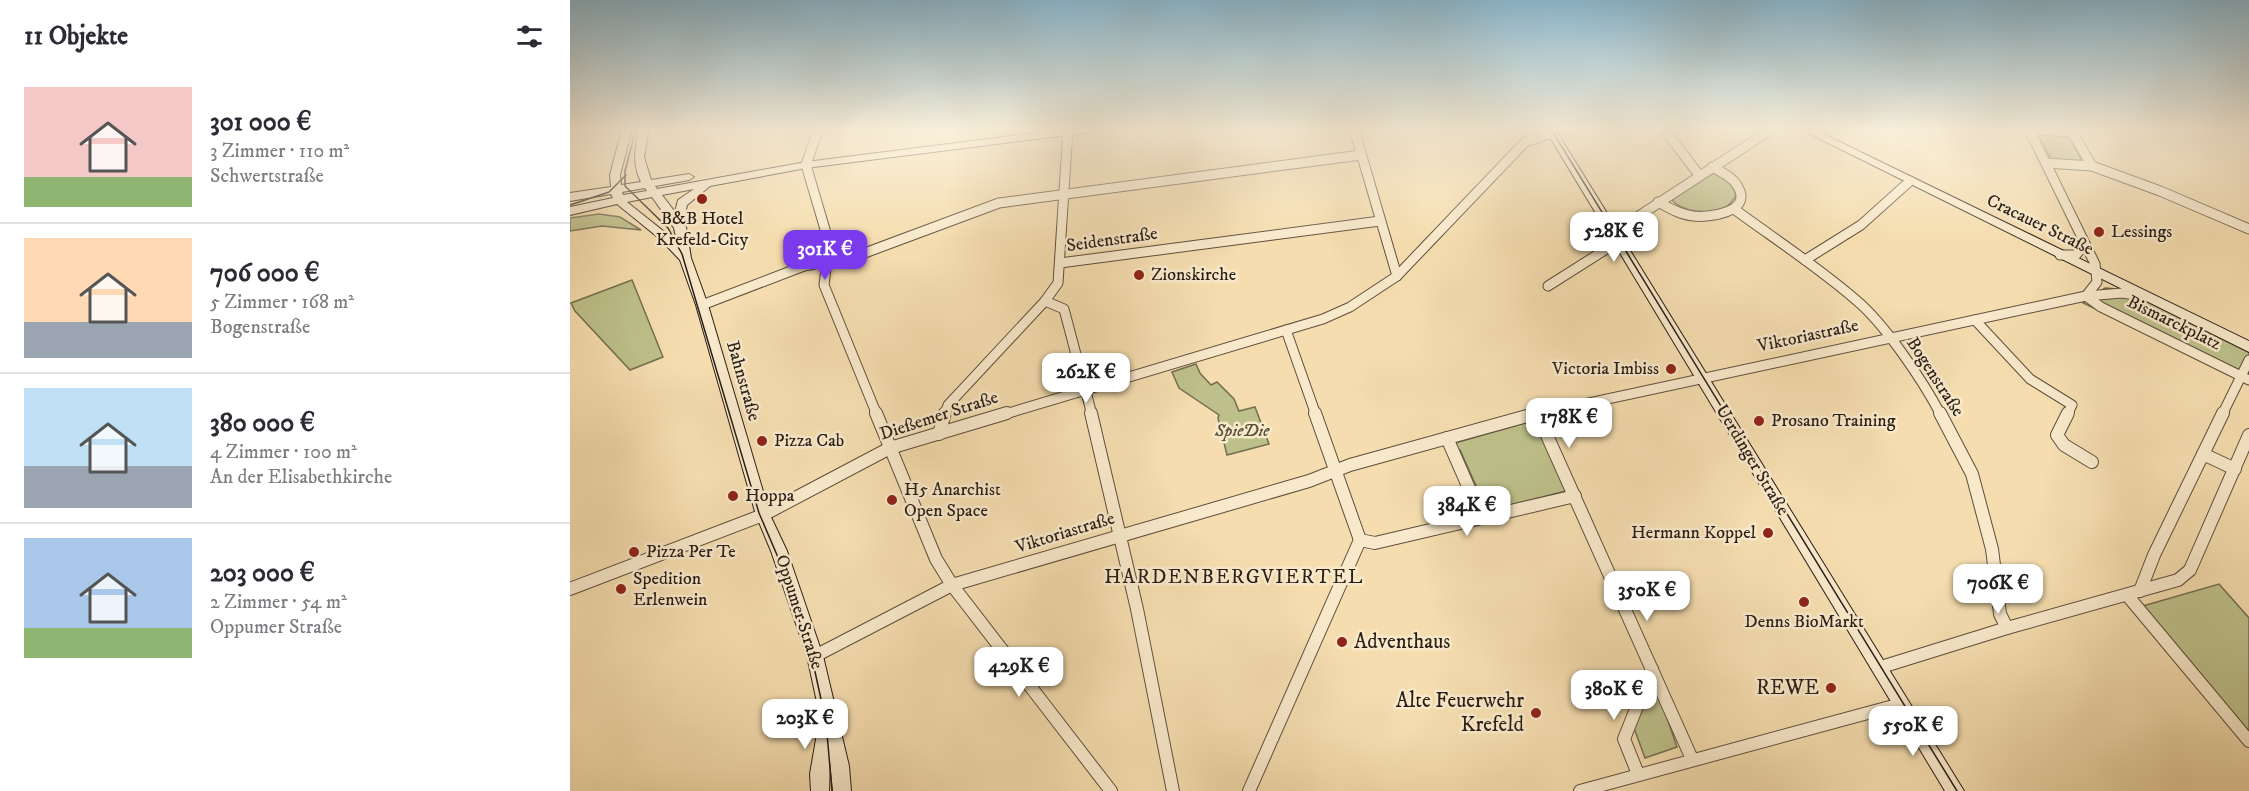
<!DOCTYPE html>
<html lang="de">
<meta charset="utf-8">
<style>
:root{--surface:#fff;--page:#f2f2f3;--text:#2b2b33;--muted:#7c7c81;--line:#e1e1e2;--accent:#7c3aed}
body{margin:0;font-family:"IM FELL DW Pica",serif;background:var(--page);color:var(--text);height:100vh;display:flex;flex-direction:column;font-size:22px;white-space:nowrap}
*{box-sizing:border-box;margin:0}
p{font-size:20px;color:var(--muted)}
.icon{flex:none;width:33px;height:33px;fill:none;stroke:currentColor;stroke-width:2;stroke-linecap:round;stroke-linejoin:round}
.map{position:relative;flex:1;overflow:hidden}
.panel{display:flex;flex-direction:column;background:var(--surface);width:570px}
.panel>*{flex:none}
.price{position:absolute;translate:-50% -51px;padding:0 14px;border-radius:12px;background:#fff;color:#222;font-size:20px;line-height:39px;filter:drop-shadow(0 2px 3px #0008)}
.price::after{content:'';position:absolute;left:50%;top:36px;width:18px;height:14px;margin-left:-9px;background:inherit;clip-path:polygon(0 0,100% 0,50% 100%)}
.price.active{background:var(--accent);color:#fff}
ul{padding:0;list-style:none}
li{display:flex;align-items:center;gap:18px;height:150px;padding:0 24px}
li+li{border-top:2px solid var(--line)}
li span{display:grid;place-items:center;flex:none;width:168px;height:120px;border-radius:0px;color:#555}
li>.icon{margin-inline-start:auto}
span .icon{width:72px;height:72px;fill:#fffc;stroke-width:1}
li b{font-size:26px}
h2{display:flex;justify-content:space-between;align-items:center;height:72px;padding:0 24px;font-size:26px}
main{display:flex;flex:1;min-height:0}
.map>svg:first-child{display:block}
</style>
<main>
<section class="panel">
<h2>11 Objekte<svg class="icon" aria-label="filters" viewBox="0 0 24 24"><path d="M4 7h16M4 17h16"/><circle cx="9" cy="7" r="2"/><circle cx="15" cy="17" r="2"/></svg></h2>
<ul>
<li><span style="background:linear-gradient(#f6c9c9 75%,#8fb573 0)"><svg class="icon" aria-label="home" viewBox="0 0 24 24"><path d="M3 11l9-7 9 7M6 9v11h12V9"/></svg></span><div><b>301 000 €</b><p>3 Zimmer · 110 m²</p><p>Schwertstraße</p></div></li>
<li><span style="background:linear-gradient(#ffd9b3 70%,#9aa5b1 0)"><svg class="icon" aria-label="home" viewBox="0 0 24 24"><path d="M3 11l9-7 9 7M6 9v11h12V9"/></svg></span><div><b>706 000 €</b><p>5 Zimmer · 168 m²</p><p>Bogenstraße</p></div></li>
<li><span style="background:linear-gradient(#bfe0f5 65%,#9aa5b1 0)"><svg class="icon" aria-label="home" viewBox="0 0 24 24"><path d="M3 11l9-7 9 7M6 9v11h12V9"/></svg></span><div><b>380 000 €</b><p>4 Zimmer · 100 m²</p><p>An der Elisabethkirche</p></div></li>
<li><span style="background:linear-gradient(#a9c7e8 75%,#8fb573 0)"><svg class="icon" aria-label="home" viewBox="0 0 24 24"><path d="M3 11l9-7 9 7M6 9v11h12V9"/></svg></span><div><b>203 000 €</b><p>2 Zimmer · 54 m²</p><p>Oppumer Straße</p></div></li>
</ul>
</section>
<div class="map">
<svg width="1679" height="791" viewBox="0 0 1679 791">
<rect width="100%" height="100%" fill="#f5ddaf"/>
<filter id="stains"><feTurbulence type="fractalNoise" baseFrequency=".00333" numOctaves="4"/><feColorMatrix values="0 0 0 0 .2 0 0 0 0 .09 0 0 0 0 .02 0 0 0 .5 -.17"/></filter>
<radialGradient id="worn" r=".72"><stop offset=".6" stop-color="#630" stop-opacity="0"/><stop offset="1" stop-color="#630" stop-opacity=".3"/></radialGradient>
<!-- green -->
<g fill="#bdc08a" stroke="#746f50" stroke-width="1.5">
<polygon points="1467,133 1498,135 1512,161 1481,159"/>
<path d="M 1145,172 L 1163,185 L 1166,196 C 1163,200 1160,205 1156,207 C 1141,215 1112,213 1101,199 Z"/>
<polygon points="29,214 50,217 71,230 32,226 0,231 0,218"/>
<polygon points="62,280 93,357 60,370 5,311 1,303"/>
<polygon points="1535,288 1572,291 1679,342 1679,383 1513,303"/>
<polygon points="626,364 630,373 641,385 647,382 664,399 669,411 685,407 699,444 657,455 648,418 649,415 609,388 602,372"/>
<polygon points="962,421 965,422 996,491 917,511 910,503 912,499 890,450 886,450 885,443"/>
<polygon points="1649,584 1679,618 1679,733 1573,606"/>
<polygon points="1077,692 1090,697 1107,747 1075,758 1064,728"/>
</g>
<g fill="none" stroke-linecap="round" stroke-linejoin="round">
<defs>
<g id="street-far1">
<polyline points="248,129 236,165 262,253 260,258"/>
<polyline points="784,129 827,276"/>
<polyline points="1094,129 1129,175"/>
<polyline points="1456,129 1502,132 1522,166 1476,163"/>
<polyline points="1459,129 1525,264 1527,282 1516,296"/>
<polyline points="1522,166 1590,191 1679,229"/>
<path d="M 1088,202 C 1099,208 1111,215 1123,216 C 1139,218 1183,212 1168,187 C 1163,177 1151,172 1142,167"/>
<path d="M 1164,209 C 1205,239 1248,267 1286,300 C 1315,324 1353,381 1371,415"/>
<polyline points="1040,229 1058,223 1202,129"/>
<polyline points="1490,255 1506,255 1515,244"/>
<polyline points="1235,260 1291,225 1340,181"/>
<polyline points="265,262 276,260 429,203 791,155"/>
<polyline points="490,263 810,221"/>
<polyline points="256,268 254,285 307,415"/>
<polyline points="978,286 1038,248 1050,244"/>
<polyline points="1516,296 1531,307 1679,380"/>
<polyline points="475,301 494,309 522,415"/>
<polyline points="132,305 234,266 250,263"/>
<polyline points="1405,320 1460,379 1502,405 1497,415"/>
<polyline points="716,330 746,415"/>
<polyline points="375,415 378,405 475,301 488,283 498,129"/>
<polyline points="432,415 753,319 780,307 827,276 955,142 982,133"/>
<polyline points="963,415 1516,296 1552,293 1572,296"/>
<polyline points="1652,415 1679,360"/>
</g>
<g id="street">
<polyline points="306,413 366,559 382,585 541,791"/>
<polyline points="521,413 567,609 603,791"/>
<polyline points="967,413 1122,759"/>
<polyline points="1370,413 1402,474 1422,549 1430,614 1437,628"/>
<polyline points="1498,413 1487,435 1494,445 1522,462"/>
<polyline points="369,434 375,413"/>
<polyline points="877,438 912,518"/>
<polyline points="1633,454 1665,469"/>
<polyline points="790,540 805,543 1005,496"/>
<polyline points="0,589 193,515 320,448 437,413"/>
<polyline points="1570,591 1584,555 1653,413"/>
<polyline points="1557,595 1679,741"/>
<polyline points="245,656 382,585 739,481 780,465 968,413"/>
<polyline points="1308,668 1437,628 1608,580 1620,570 1679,435"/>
<polyline points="1068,774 1054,739 1082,669"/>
<polyline points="679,791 790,540 745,413"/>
<polyline points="1010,791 1331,704"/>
</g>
<g id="secondary">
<path d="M 52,129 L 62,129 L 50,175 L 51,185 L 71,182 C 62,163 65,149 69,129 L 79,129 L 74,157 L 81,180 L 119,174 L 124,177 L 119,180 L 85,186 L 87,189 L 236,162 L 498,129 L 527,129 L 522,132 L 236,168 L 140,186 L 117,205 L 113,223 L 116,227 L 121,258 L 138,305 L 200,515 L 217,551 L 253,656 L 279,766 L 281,791 L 263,791 L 260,761 L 259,791 L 241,791 L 240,774 L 250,716 L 237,656 L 201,551 L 186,515 L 126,305 L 110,260 L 90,239 L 47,204 L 0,215 L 0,207 L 43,198 L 41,194 L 0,201 L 0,193 L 41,187 L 40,175 ZM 75,188 L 77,191 L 53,195 L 52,192 ZM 124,189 L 108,200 L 105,212 L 92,195 ZM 82,197 L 104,228 L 107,242 L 57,202 Z"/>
<polygon points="975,129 985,129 1394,791 1375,791"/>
<polygon points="1230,129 1243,129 1679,341 1679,352"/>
</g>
</defs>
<!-- street-far1 casing -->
<use href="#street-far1" stroke="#5d4e3c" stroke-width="11"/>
<!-- street casing -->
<use href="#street" stroke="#5d4e3c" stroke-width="14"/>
<!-- secondary casing -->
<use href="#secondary" stroke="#2a1e16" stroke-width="2"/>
<!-- street-far1 -->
<use href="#street-far1" stroke="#f8e9cb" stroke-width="9"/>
<!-- street -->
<use href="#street" stroke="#f8e9cb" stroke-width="12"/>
<!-- secondary -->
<use href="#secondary" fill="#f8e9cb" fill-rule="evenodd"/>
<!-- tram -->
<g stroke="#2a1e16" stroke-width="1.5">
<polyline points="66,129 55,171 55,186 98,228 112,254 189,513 207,555 242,658 256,722 262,791"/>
<polyline points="981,129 1387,791"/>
<polyline points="0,205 39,192 56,175"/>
</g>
</g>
<!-- sky -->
<linearGradient id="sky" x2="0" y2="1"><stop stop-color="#8ab7ce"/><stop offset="0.54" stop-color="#faf0db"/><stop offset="1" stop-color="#faf0db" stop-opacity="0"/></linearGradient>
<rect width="1679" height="240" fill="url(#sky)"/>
<!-- markers -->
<g fill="#8f2418" stroke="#f8e9cb" stroke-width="2">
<circle cx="132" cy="199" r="6"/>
<circle cx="1529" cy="232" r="6"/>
<circle cx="569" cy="275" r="6"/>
<circle cx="1101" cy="369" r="6"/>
<circle cx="1189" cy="421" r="6"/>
<circle cx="192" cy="441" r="6"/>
<circle cx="163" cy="496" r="6"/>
<circle cx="322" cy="500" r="6"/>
<circle cx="1198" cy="533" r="6"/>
<circle cx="64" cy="552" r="6"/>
<circle cx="51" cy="589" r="6"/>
<circle cx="1234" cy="602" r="6"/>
<circle cx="772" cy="642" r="6"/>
<circle cx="1261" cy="688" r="6"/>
<circle cx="966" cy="713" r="6"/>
</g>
<g text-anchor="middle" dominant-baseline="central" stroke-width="5" stroke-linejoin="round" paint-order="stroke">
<!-- poi labels -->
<g font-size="18" fill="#2a1e16" stroke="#f8e9cb" text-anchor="start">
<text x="132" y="219" text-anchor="middle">B&amp;B Hotel<tspan x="132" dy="21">Krefeld-City</tspan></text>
<text x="1541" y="232">Lessings</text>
<text x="581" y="275">Zionskirche</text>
<text x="1089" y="369" text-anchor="end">Victoria Imbiss</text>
<text x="1201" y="421">Prosano Training</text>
<text x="204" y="441">Pizza Cab</text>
<text x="334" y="490">H5 Anarchist<tspan x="334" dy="21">Open Space</tspan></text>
<text x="175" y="496">Hoppa</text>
<text x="1186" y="533" text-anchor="end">Hermann Koppel</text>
<text x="76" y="552">Pizza Per Te</text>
<text x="63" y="579">Spedition<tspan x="63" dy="21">Erlenwein</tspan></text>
<text x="1234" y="622" text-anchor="middle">Denns BioMarkt</text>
</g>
<!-- street labels -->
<g font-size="18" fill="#2a1e16" stroke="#f8e9cb">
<text transform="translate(1470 225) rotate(26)">Cracauer Straße</text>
<text transform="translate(542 240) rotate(-8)">Seidenstraße</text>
<text transform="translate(1604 323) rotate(26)">Bismarckplatz</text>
<text transform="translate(1238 336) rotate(-12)">Viktoriastraße</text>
<text transform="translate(1365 377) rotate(57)">Bogenstraße</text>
<text transform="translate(173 381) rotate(74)">Bahnstraße</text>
<text transform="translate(369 416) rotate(-18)">Dießemer Straße</text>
<text transform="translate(1182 460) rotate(59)">Uerdinger Straße</text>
<text transform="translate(495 533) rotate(-17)">Viktoriastraße</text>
<text transform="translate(229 612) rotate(72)">Oppumer Straße</text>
</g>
<!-- park labels -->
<g font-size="18" font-style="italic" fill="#564f39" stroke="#f8e9cb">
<text x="672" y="431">SpieDie</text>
</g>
<!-- neighbourhood labels -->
<g font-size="20" letter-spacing="1.5" fill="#2a1e16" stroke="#f8e9cb">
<text x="664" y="577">HARDENBERGVIERTEL</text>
</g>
<!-- near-poi labels -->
<g font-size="21" fill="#2a1e16" stroke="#f8e9cb" text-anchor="end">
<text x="784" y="642" text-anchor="start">Adventhaus</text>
<text x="1249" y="688">REWE</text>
<text x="954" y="701">Alte Feuerwehr<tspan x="954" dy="24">Krefeld</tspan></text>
</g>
</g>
<rect width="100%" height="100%" filter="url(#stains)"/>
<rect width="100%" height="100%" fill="url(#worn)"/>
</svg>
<b class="price" style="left:1044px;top:263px">528K €</b>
<b class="price active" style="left:255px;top:281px">301K €</b>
<b class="price" style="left:516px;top:404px">262K €</b>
<b class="price" style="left:999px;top:449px">178K €</b>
<b class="price" style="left:897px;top:537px">384K €</b>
<b class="price" style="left:1428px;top:615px">706K €</b>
<b class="price" style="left:1077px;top:622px">350K €</b>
<b class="price" style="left:449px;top:698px">429K €</b>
<b class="price" style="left:1044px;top:721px">380K €</b>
<b class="price" style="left:235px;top:750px">203K €</b>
<b class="price" style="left:1343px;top:757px">550K €</b>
</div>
</main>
